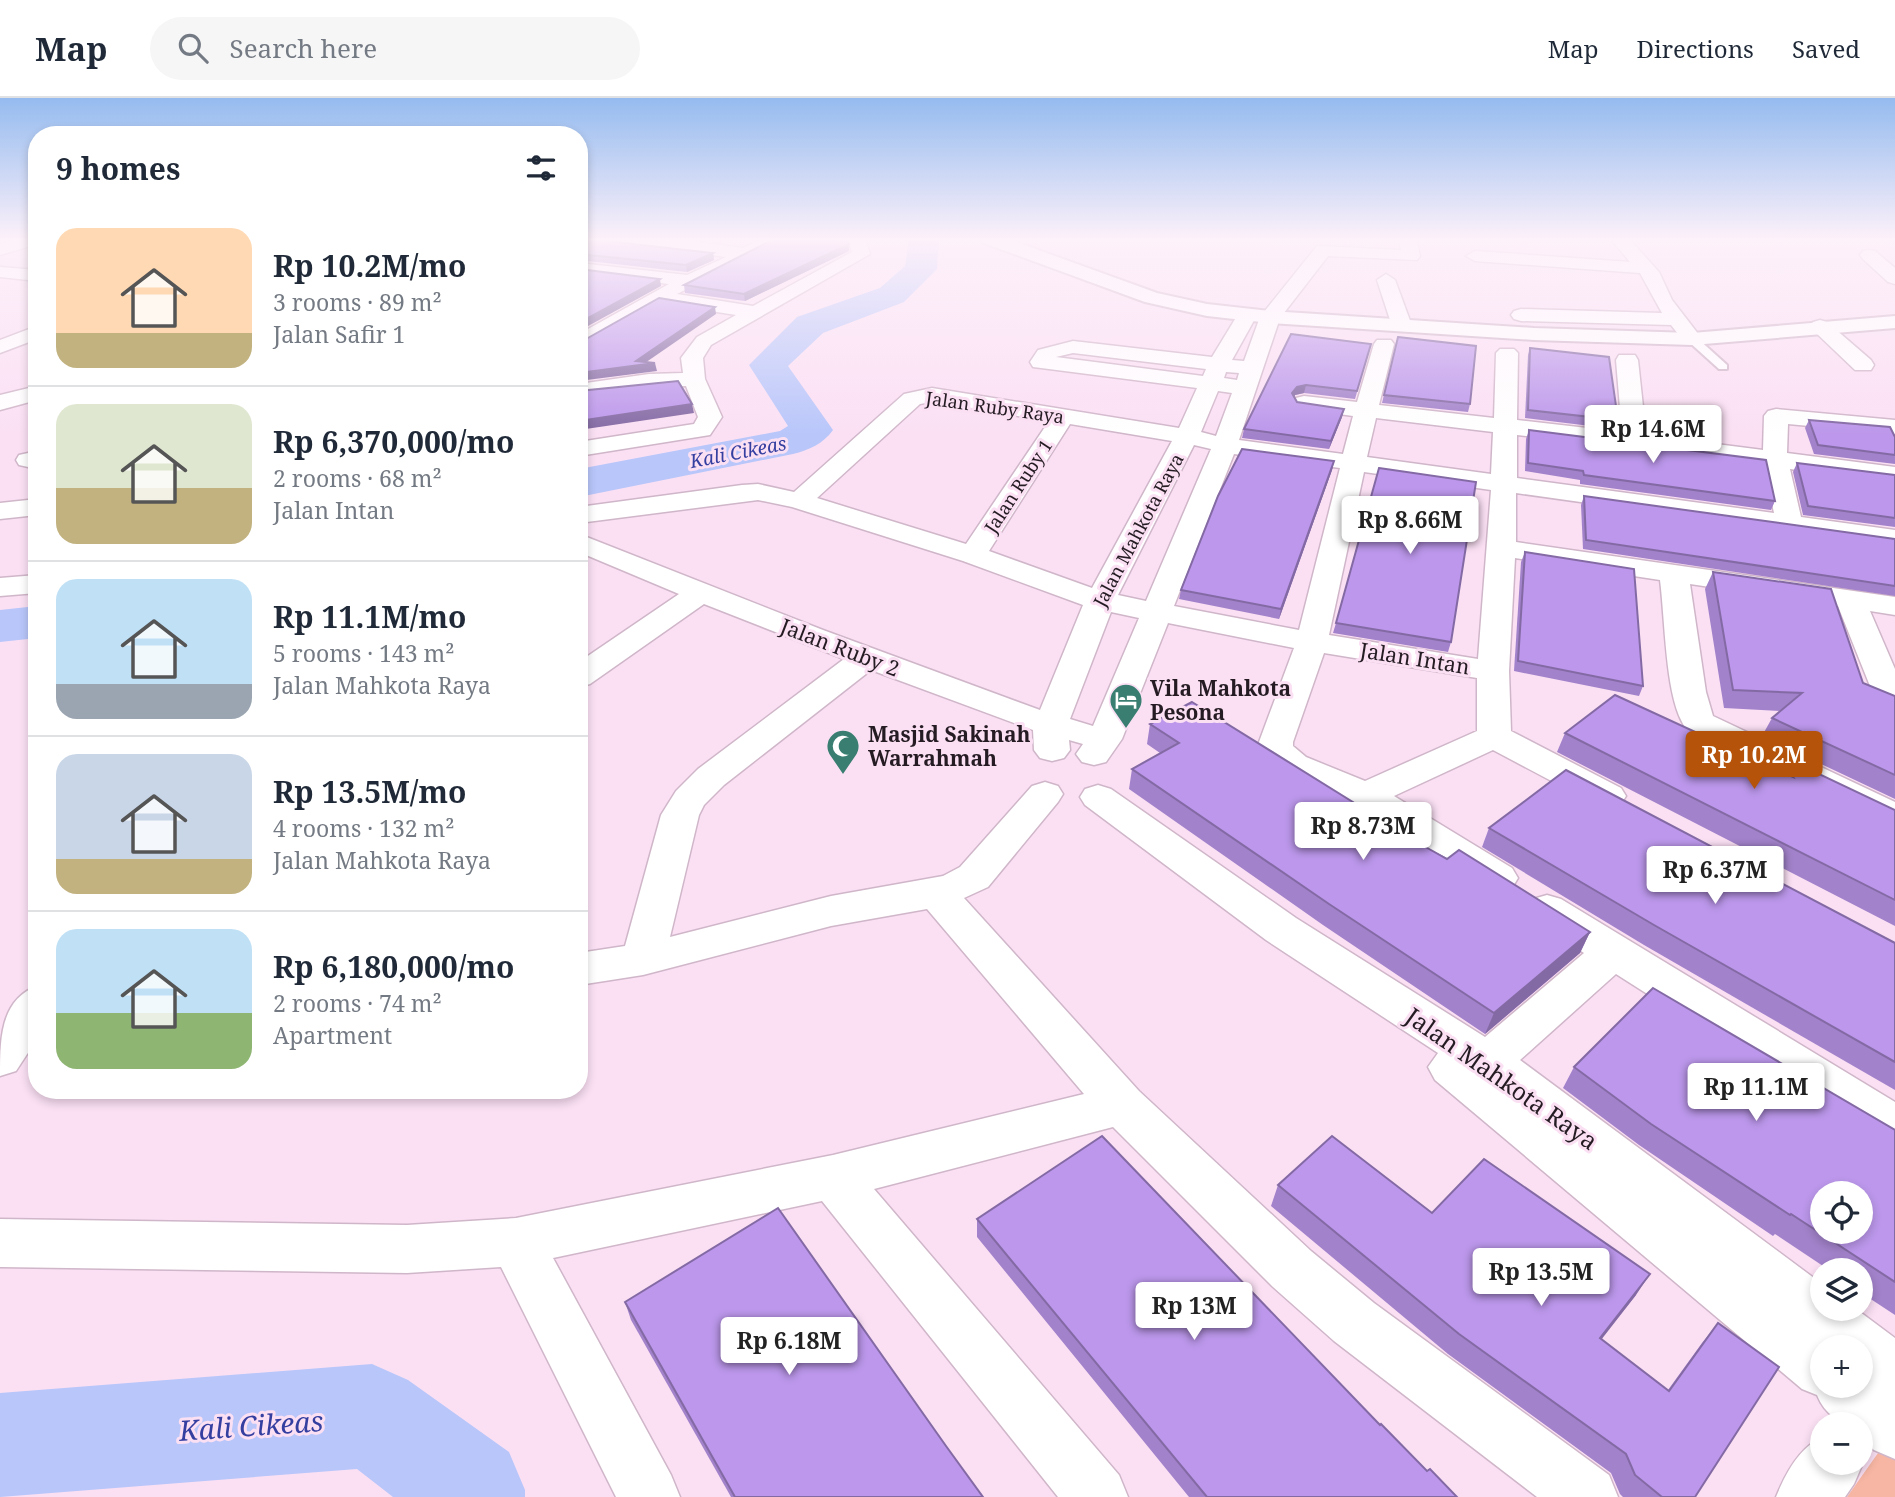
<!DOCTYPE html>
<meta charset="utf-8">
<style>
:root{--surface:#fff;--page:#f6f6f7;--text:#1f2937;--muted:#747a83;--line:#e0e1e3;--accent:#b45309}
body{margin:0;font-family:"Noto Serif",serif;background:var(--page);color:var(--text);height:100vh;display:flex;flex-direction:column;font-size:26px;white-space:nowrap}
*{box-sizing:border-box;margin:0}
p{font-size:23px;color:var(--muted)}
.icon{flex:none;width:38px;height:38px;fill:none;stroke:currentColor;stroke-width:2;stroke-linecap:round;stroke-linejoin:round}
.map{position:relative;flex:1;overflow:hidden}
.details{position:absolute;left:28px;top:28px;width:560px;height:973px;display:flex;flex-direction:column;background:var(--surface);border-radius:28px;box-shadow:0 4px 10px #0003}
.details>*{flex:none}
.controls{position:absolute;left:1810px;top:1083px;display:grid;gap:14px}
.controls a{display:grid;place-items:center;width:63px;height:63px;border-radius:50%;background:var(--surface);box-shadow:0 4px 10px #0003;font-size:35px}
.price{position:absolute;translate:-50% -60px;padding:0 16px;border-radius:7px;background:#fff;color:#222;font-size:23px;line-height:46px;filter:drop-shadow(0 2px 4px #0008)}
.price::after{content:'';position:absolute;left:50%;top:42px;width:21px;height:16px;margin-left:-10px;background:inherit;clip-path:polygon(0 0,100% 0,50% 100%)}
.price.selected{background:var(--accent);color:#fff}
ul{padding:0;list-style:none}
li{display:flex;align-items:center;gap:21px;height:175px;padding:0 28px}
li+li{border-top:2px solid var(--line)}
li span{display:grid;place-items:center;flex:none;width:196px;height:140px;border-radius:21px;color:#555}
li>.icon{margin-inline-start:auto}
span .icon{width:84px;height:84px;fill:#fffc;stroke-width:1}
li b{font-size:30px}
h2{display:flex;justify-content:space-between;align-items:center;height:84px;padding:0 28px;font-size:30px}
header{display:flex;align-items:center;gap:42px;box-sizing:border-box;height:98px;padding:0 35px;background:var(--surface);border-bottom:2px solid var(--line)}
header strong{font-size:33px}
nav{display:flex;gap:38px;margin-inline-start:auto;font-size:24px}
.search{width:490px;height:63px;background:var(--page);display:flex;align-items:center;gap:18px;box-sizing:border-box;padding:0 24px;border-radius:38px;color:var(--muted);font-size:26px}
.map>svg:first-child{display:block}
</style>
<header>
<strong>Map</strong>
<div class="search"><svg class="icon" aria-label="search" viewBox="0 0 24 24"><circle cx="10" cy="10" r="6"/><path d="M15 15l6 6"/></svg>Search here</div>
<nav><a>Map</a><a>Directions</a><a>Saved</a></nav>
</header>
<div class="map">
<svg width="1895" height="1399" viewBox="0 0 1895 1399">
<rect width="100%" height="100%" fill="#fbe0f4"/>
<!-- green -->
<polygon fill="#f7b6a3" points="1895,1331 1895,1399 1847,1399"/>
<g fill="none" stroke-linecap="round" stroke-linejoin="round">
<!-- river -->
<g fill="#b8c6fa" fill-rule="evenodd">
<path d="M 909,141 L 939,141 L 937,171 L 904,204 L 823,235 L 788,268 L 833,332 C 823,346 809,352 793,356 L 579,399 L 579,371 L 780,333 L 788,328 L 749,267 L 797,219 L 880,190 L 905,168 Z"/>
<polygon points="37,508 37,540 0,544 0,512"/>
<polygon points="372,1266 408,1282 509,1354 525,1392 525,1399 393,1399 357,1371 0,1399 0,1295"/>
</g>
<defs>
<polygon id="service" points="1688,239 1696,239 1727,267 1727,271 1719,271 1688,243"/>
<g id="minor">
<polygon points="16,141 37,141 37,146 0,157 0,146"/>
<polygon points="625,141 674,141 743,150 762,141 784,141 677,196 753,208 852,154 848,141 865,141 870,156 711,247 703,260 705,281 722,319 710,337 579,358 579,344 694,326 698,319 686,288 649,290 579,300 579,286 649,276 683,275 681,260 697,239 736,217 660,205 579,251 579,236 669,186 579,175 579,165 687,177 726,159 633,146"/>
<path d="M 1399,141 L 1416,141 L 1420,158 L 1417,162 L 1328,158 L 1280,220 L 1239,342 L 1343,356 L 1353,318 L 1296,310 L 1293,305 L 1296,300 L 1304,298 L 1357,304 L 1374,246 L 1377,242 L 1391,242 L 1394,246 L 1379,307 L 1494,320 L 1496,255 L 1500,251 L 1514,251 L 1518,255 L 1517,322 L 1622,334 L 1616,262 L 1619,257 L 1635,257 L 1638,262 L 1646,337 L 1763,352 L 1764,318 L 1768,313 L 1776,311 L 1895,322 L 1895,336 L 1788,326 L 1787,355 L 1895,369 L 1895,385 L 1790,371 L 1801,419 L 1895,432 L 1895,448 L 1516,395 L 1516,444 L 1895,499 L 1895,517 L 1870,513 L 1895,571 L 1895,608 L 1883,605 L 1872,593 L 1838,508 L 1690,486 L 1706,594 L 1713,618 L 1895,704 L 1895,731 L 1882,728 L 1698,639 C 1692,635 1685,631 1682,624 C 1665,592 1665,520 1660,482 L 1515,460 L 1509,573 L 1511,633 L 1621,690 L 1626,698 L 1621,706 L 1608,710 L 1595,706 L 1493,652 L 1394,698 L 1512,770 L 1518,780 L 1512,790 L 1498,794 L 1484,790 L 1353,705 L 1280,675 L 1264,659 L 1258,651 L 1259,644 L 1294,550 L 1168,525 L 1122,641 L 1106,664 L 1094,667 L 1082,664 L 1076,656 L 1083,646 L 1069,642 L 1070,652 L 1064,660 L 1052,663 L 1040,660 L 1034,652 L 1033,632 L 871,572 L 724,687 L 704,707 L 699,717 L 670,839 L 831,798 L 943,778 L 960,769 L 1032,688 L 1045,684 L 1058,688 L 1063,696 L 1058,704 L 988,789 L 964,800 L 1139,993 L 1311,1153 L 1374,1205 L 1609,1377 L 1618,1399 L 1537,1399 L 1334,1243 L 1273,1189 L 1113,1029 L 874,1091 L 1119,1377 L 1128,1399 L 1058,1399 L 822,1103 L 553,1160 L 671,1377 L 680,1399 L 616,1399 L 501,1169 L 407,1175 L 0,1169 L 0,1121 L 407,1127 L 516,1120 L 833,1057 L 1084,996 L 927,811 L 831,828 L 643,877 L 579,887 L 579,855 L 625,848 L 661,717 L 676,693 L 698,671 L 844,561 L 704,506 L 590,586 L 579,589 L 579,564 L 679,496 L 579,454 L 579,436 L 823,532 L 1040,612 L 1083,507 L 963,463 L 792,409 L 758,402 L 579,425 L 579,409 L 742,387 L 758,386 L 794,394 L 904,296 L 932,290 L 1179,330 L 1197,290 L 1041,270 L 1033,269 L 1030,264 L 1038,252 L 1073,243 L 1212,259 L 1240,213 L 1254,213 L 1257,217 L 1232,262 L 1244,263 L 1260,219 L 1317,148 L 1401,152 ZM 1073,255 L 1206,271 L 1203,278 L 1056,259 ZM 1226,274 L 1239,275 L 1237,282 L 1224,280 ZM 1218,293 L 1232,295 L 1216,338 L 1201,334 ZM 932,304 L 1049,323 L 966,446 L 817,400 L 920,306 ZM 1376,320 L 1493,334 L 1491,376 L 1367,359 ZM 1070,326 L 1172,343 L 1092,490 L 989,453 ZM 1517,337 L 1764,367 L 1774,415 L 1517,380 ZM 1194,347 L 1211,351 L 1146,503 L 1118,497 ZM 1234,356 L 1340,370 L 1299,532 L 1174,508 ZM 1364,374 L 1491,392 L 1478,561 L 1329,537 ZM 1111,514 L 1139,520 L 1093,628 L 1070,621 ZM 1324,555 L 1477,580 L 1477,633 L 1365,683 L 1306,659 L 1293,648 L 1293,644 Z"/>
<polygon points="1611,141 1629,141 1659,174 1672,202 1699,237 1696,241 1682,241 1671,227 1521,223 1514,221 1511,217 1514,213 1521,211 1662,215 1640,175 1475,163 1466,158 1475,153 1630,164"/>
<polygon points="1869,152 1875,153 1895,170 1895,186 1888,184 1863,161 1860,157 1863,153"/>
<polygon points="0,169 37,172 37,183 0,179"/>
<polygon points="1386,176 1395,182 1412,228 1409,232 1395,232 1392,228 1377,182"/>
<polygon points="1820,222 1827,224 1871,262 1874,267 1871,272 1855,272 1813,232 1810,228 1813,224"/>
<polygon points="37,228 37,241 0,255 0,242"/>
<polygon points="37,288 37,302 0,312 0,297"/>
<polygon points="28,355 37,356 37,371 19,367 16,362 19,357"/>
<polygon points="37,401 37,417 0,421 0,405"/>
<polygon points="37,477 37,495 0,498 0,480"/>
<path d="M 1098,687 L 1111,691 L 1296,820 L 1485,939 L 1584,855 L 1533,821 L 1527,811 L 1533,801 L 1547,797 L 1561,801 L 1895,1004 L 1895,1049 L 1878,1043 L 1616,876 L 1520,962 L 1822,1186 L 1822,1211 L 1856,1211 L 1895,1240 L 1895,1361 L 1874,1352 L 1860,1340 L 1860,1326 C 1840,1326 1825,1317 1817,1297 L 1802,1291 L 1435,982 L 1428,969 L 1438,955 L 1266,842 L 1085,707 L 1080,699 L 1085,691 ZM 1822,1250 L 1860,1250 L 1860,1288 L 1822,1288 Z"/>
<path d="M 37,888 L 37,941 L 16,973 L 0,978 C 0,942 0,902 37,888 Z"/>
<path d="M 1822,1340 L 1822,1365 L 1860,1365 L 1860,1358 L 1863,1365 L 1854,1386 L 1845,1399 L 1776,1399 C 1785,1377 1799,1349 1822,1340 Z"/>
</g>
<polygon id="secondary" points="981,141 1008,141 1157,195 1207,206 1270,213 1534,230 1692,235 1895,218 1895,230 1692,247 1534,242 1270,225 1207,218 1145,204 984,145"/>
</defs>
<!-- service casing -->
<use href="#service" stroke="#d0b6c9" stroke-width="4"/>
<!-- minor casing -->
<use href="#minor" stroke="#d0b6c9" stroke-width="3"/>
<!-- secondary casing -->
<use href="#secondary" stroke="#d0b6c9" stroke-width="4"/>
<!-- service -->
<use href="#service" fill="#fff" fill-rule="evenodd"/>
<!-- minor -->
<use href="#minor" fill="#fff" fill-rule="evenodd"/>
<!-- secondary -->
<use href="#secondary" fill="#fff" fill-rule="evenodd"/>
</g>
<!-- wall -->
<g fill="#a282ca">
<polygon points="579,141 713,155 714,162 687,174 579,162"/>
<polygon points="849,153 745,203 685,195 684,187"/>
<polygon points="1291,236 1371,246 1355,301 1304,295 1295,297 1294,299 1297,304 1344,311 1342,319 1329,351 1242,340 1244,331"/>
<polygon points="1398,239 1470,306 1468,314 1382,305"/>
<polygon points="1530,250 1618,322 1615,331 1525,320 1528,257"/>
<polygon points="1809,322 1895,339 1895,366 1814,356 1805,330"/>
<polygon points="1529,332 1775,403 1771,412 1580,386 1580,382 1525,373 1526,341"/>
<polygon points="1334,363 1332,372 1279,521 1179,501 1181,492"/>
<polygon points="1797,365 1895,377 1895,429 1803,417 1793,374"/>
<polygon points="1584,398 1895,441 1895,498 1583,451 1581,407"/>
<polygon points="1525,454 1643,588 1639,598 1514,573 1521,464"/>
<polygon points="1713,474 1863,585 1895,598 1895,701 1762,638 1772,620 1781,613 1724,610 1705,491"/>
<polygon points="1336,525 1451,544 1448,554 1333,535"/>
<polygon points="1150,626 1422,747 1590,834 1580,855 1485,936 1323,827 1129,691 1132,671 1160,655 1147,646"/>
<polygon points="1565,635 1772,669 1779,657 1895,712 1895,828 1557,654"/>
<polygon points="1489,730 1895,845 1895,992 1644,847 1482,749"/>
<polygon points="1574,969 1895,1032 1895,1217 1860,1194 1860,1172 1829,1172 1775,1136 1773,1138 1639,1047 1563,990"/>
<polygon points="1278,1087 1432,1115 1636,1197 1601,1241 1668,1292 1702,1245 1718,1225 1695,1399 1623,1399 1620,1396 1611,1375 1448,1256 1271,1108"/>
<polygon points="977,1121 1380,1327 1427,1373 1457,1399 1189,1399 977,1139"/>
<polygon points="625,1204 946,1348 983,1399 731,1399 631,1222"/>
</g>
<!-- shaded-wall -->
<g fill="#846aa4">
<polygon points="849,146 849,153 745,203 744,196"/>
<polygon points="713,155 714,162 687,174 686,167"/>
<polygon points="660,181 661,188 579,233 579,225"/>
<polygon points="715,209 716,216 642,267 655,265 657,273 579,283 579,275"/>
<polygon points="1306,287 1304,295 1295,297 1291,304 1292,295 1297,289"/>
<polygon points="692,306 694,315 579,332 579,323"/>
<polygon points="1344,311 1342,319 1329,351 1331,343"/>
<polygon points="1334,363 1332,372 1279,521 1281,511"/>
<polygon points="1590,834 1580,855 1485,936 1494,915"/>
<polygon points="1650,1176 1636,1197 1587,1260 1600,1240"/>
</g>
<!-- building -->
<g fill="#bc97eb" stroke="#846aa4" stroke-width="2" fill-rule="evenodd">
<polygon points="579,141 589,141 713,155 686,167 579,156"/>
<polygon points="774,141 847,141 849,146 744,196 684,187"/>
<polygon points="579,171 660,181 579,225"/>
<polygon points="659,200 715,209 636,263 655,265 579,275 579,245"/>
<polygon points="1291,236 1371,246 1357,293 1306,287 1297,289 1292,295 1297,304 1344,311 1331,343 1244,331"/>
<polygon points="1398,239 1476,248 1470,306 1384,297"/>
<polygon points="1530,250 1609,259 1618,322 1528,312"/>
<polygon points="678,283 692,306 579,323 579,293"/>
<polygon points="1809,322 1890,329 1895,339 1895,357 1818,347"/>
<polygon points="1529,332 1766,362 1775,403 1584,377 1583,373 1528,365"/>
<polygon points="1242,351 1334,363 1281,511 1181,492 1218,398"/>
<polygon points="1797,365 1895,377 1895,420 1808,408"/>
<polygon points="1379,370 1476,384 1451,544 1336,525"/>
<polygon points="1584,398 1895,441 1895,488 1586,442"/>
<polygon points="1525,454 1634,471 1643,588 1518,563"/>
<polygon points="1713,474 1831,491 1863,585 1895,598 1895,677 1772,620 1802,595 1733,592"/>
<polygon points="1615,597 1793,679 1779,657 1895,712 1895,802 1565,635"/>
<polygon points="1192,604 1422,747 1447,761 1459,752 1590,834 1494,915 1329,806 1132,671 1179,645 1150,626"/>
<polygon points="1566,672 1895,845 1895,964 1654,827 1489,730"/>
<path d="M 1653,890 L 1895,1032 L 1895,1184 L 1791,1116 L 1790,1117 L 1651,1026 L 1574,969 ZM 1822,1096 L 1860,1096 L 1860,1134 L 1822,1134 Z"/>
<polygon points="1102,1038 1380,1327 1381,1326 1427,1373 1430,1371 1457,1399 1207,1399 977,1121"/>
<polygon points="1332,1038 1432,1115 1484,1061 1650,1176 1600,1240 1669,1293 1718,1225 1779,1269 1695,1399 1662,1399 1635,1377 1626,1356 1459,1236 1278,1087"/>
<polygon points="778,1110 946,1348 983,1399 735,1399 625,1204"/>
</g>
<!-- sky -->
<linearGradient id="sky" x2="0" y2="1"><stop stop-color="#95bbef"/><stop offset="0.42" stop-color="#fdf1fa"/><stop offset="1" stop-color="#fdf1fa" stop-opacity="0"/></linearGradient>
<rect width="1895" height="337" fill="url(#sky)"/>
<!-- icons -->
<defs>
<symbol id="hotel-pin" viewBox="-11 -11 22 30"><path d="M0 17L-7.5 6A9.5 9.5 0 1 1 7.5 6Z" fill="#3a7e71" stroke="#fbe0f4"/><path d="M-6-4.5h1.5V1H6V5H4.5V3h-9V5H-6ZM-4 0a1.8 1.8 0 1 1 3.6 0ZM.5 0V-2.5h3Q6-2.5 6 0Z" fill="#fff"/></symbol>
<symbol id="mosque-pin" viewBox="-11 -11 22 30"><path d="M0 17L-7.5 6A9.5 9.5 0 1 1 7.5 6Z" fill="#3a7e71" stroke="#fbe0f4"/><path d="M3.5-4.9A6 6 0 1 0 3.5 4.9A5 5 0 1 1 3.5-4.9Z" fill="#fff"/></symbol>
</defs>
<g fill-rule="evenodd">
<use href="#hotel-pin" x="1107" y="583" width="38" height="52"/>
<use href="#mosque-pin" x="824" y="629" width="38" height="52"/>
</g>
<g text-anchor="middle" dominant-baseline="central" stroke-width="6" stroke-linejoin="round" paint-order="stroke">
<!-- far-street labels -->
<g font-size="18" fill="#251c23" stroke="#fbe0f4">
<text transform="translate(995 309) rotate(8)">Jalan Ruby Raya</text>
<text transform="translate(1018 388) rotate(-57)">Jalan Ruby 1</text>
<text transform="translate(1138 432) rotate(-62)">Jalan Mahkota Raya</text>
</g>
<!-- far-water labels -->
<g font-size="19" font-style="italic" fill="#353fa0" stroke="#fbe0f4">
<text transform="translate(738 354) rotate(-11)">Kali Cikeas</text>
</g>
<!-- street labels -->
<g font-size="21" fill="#251c23" stroke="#fbe0f4">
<text transform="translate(840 549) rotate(21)">Jalan Ruby 2</text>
<text transform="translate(1415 560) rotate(9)">Jalan Intan</text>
</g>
<!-- poi labels -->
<g font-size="21" font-weight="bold" fill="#251c23" stroke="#fbe0f4" text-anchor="start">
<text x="1150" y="590">Vila Mahkota<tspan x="1150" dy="24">Pesona</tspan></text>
<text x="868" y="636">Masjid Sakinah<tspan x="868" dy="24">Warrahmah</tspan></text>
</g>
<!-- near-street labels -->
<g font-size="24" fill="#251c23" stroke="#fbe0f4">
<text transform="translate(1502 980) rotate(35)">Jalan Mahkota Raya</text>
</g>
<!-- near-water labels -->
<g font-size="28" font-style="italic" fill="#353fa0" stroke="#fbe0f4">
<text transform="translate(251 1327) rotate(-4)">Kali Cikeas</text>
</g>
</g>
</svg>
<div class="controls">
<a><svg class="icon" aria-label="locate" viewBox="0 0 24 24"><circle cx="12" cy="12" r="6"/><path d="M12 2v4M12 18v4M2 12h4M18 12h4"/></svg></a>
<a><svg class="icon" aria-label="layers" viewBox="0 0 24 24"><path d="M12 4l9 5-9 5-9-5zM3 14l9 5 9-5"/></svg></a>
<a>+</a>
<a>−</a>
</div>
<b class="price" style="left:1653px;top:367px">Rp 14.6M</b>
<b class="price" style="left:1410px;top:458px">Rp 8.66M</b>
<b class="price selected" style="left:1754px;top:693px">Rp 10.2M</b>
<b class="price" style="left:1363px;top:764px">Rp 8.73M</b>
<b class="price" style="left:1715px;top:808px">Rp 6.37M</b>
<b class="price" style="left:1756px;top:1025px">Rp 11.1M</b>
<b class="price" style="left:1541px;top:1210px">Rp 13.5M</b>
<b class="price" style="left:1194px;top:1244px">Rp 13M</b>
<b class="price" style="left:789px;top:1279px">Rp 6.18M</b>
<section class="details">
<h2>9 homes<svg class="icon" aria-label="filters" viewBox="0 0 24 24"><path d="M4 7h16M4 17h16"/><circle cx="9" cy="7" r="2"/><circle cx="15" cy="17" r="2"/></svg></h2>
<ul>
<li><span style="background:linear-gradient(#ffd9b3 75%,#c2b280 0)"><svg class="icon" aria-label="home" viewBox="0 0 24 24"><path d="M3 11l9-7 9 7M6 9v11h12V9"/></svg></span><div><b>Rp 10.2M/mo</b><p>3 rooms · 89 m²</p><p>Jalan Safir 1</p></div></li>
<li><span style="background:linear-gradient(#dfe7d0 60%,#c2b280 0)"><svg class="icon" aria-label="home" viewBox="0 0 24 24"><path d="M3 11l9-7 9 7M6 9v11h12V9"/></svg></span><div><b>Rp 6,370,000/mo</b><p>2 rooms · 68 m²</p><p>Jalan Intan</p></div></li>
<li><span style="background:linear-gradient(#bfe0f5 75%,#9aa5b1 0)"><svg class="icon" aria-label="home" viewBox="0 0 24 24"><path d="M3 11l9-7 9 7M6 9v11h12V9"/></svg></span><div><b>Rp 11.1M/mo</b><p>5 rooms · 143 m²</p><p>Jalan Mahkota Raya</p></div></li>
<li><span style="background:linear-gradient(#c9d6e8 75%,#c2b280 0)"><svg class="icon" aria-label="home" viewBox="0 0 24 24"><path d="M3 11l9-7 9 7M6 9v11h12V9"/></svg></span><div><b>Rp 13.5M/mo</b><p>4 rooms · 132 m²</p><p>Jalan Mahkota Raya</p></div></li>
<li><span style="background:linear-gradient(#bfe0f5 60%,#8fb573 0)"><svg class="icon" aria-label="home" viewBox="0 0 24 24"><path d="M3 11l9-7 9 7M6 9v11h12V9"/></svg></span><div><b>Rp 6,180,000/mo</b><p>2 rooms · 74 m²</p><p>Apartment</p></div></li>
</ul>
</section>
</div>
